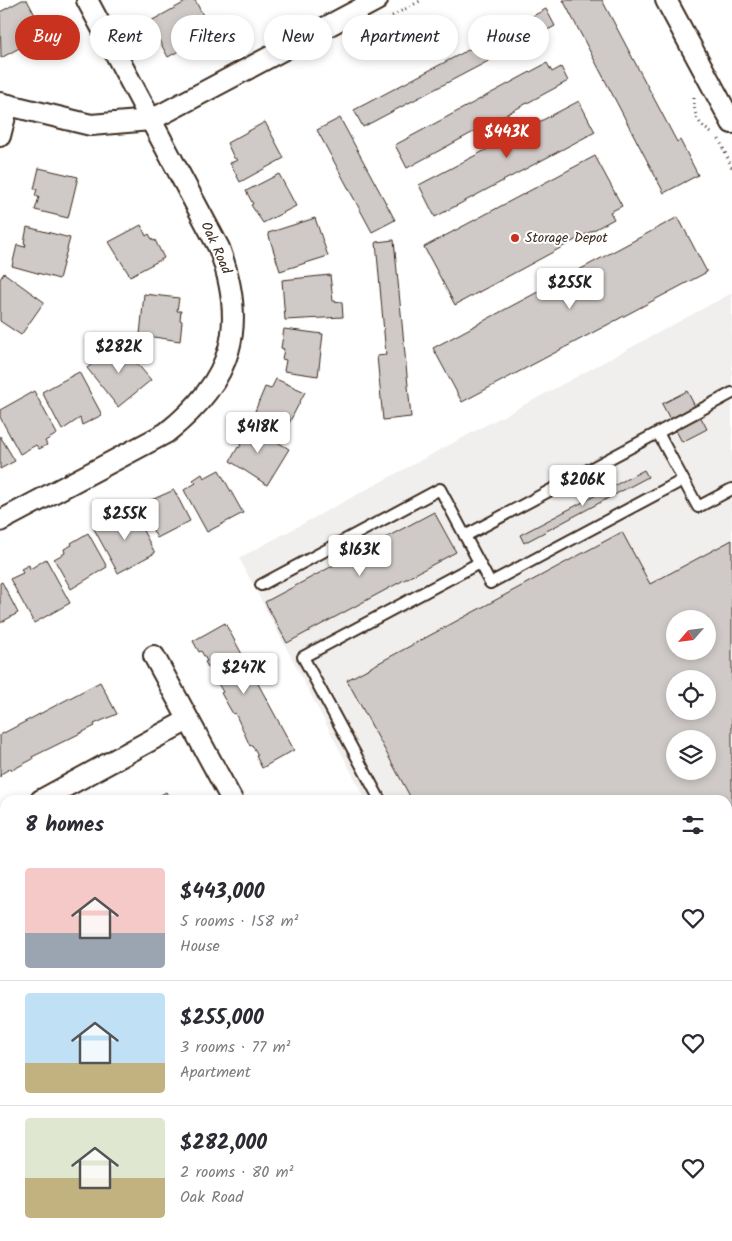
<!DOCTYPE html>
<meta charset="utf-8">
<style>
:root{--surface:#fff;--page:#f7f7f7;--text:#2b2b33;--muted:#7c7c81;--line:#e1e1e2;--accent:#c8321e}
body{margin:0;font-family:Kalam,sans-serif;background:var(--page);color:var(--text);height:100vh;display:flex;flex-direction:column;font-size:19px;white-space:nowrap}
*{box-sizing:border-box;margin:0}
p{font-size:16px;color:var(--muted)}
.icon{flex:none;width:28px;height:28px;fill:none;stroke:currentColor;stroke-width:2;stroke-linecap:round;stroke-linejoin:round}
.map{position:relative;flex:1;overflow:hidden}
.sheet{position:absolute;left:0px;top:795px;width:732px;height:446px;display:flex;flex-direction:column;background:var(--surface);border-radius:15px 15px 0 0;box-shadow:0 2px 8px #0003}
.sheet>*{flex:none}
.banner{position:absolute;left:15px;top:15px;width:702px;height:45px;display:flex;gap:10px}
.needle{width:32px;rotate:242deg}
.fabs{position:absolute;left:666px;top:610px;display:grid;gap:10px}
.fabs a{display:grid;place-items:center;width:50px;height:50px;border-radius:50%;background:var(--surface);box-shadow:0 2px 8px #0003;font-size:25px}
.price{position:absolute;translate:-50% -42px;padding:0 11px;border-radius:5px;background:#fff;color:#222;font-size:16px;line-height:32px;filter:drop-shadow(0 1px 2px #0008)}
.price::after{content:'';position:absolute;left:50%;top:30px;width:15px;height:11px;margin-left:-8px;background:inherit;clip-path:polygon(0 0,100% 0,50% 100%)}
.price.selected{background:var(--accent);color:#fff}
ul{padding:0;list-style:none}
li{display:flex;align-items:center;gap:15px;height:125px;padding:0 25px}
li+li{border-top:1px solid var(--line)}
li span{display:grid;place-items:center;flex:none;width:140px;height:100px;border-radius:5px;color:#555}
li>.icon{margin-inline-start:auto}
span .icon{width:60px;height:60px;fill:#fffc;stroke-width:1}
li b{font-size:21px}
h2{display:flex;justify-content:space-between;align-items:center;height:60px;padding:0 25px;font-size:21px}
.tag{padding:0 18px;border-radius:22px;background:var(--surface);box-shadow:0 2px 8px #0003;font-size:18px;line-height:45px}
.tag.selected{background:var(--accent);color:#fff}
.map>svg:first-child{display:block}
</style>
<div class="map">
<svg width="732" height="1241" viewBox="0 0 732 1241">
<rect width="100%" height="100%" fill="#fff"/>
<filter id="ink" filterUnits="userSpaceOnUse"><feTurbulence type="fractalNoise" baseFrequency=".02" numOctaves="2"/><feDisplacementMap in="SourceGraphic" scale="10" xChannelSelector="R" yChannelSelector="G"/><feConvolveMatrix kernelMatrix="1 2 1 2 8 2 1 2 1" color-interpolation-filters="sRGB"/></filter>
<g filter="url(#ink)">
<!-- built -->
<path fill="#f1efee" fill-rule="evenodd" d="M 732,293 L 732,1228 L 728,1219 L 728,800 L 366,800 L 239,558 ZM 675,619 L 708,619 L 708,651 L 675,651 ZM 675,679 L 708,679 L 708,711 L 675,711 ZM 675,739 L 708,739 L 708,771 L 675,771 Z"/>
<!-- building -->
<g fill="#cfcac7" stroke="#3b2a1e" fill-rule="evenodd">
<polygon points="22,0 27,0 45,34 1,58 0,12"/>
<polygon points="189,0 195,0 212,33 168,57 149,22"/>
<polygon points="563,0 602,0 677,142 680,140 698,175 664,193"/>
<polygon points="546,9 555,26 363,127 354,110"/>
<polygon points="547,63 552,72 561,67 568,81 407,168 395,145"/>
<polygon points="579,101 595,132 435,217 419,185"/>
<polygon points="340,118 395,220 372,232 317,130"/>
<polygon points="265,122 284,158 240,182 230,163 238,160 234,158 227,143"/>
<polygon points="595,156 622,206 610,212 614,219 455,305 424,247"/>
<polygon points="39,168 78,177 68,218 35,210 39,197 35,196 37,189 34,189"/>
<polygon points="279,174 296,206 263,223 251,205 253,204 246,191"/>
<polygon points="678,217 707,272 462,402 433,348"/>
<polygon points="315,218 328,256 280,271 268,233"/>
<polygon points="141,225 146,236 149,234 153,241 155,240 164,258 130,276 109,242"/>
<polygon points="27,227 70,238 59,279 12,266 17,245 25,247 26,244 24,243"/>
<polygon points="394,240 411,417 383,420 377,356 386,355 376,242"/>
<polygon points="4,273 44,302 21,335 0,321 0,279"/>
<polygon points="330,275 333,301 342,302 343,317 285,320 282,280"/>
<polygon points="144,294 179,298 177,311 181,311 180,320 182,321 180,341 140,335"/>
<polygon points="284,329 323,334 318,376 284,371 286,360 282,359 284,349 281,348"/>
<polygon points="119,342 151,380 118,407 87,368"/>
<polygon points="79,372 102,415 82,425 80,418 62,430 42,392"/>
<polygon points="276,379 305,392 287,427 255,411 265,387 271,389"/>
<polygon points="34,391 57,434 45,441 47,445 39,449 36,445 20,454 0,417 0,410"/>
<polygon points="687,391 707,429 682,442 662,404"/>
<polygon points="246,423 289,449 267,485 230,461 238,447 239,448 241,445 234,439"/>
<polygon points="0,436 15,461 0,469"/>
<polygon points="219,470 243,513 207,532 184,490 196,483 193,480 202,474 204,478"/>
<polygon points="644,470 648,477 524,543 520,535"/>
<polygon points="174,490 190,521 157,538 140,505"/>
<polygon points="132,510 155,553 118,573 94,529"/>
<polygon points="434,512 456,552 287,643 265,602"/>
<path d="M 622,532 L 650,584 L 732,540 L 732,905 L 728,907 L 728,800 L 412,800 L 347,680 ZM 675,619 L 708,619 L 708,651 L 675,651 ZM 675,679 L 708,679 L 708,711 L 675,711 ZM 675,739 L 708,739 L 708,771 L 675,771 Z"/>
<polygon points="88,533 107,567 71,589 54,559 65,553 64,549 72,545 71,543"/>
<polygon points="46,559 70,603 34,623 10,579 23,573 21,569 29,565 30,569"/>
<polygon points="2,582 18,613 0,623 0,583"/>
<polygon points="225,623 294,750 262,768 256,756 258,755 252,745 250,746 235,713 233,714 221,693 223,692 205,662 207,661 201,651 199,652 193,641"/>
<polygon points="100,682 117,714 94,724 95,726 32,757 33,759 12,770 11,768 1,774 0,777 0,735"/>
<polygon points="166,792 170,800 152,800"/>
<polygon points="0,935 5,942 5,1018 0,1020"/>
<polygon points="5,1215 5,1236 43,1236 35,1241 0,1241 0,1217"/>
<polygon points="188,1236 184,1238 185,1241 76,1241 74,1237"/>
<polygon points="400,1236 469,1236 471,1241 391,1241"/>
</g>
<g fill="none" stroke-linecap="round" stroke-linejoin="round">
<defs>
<g id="lane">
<polyline points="658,433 698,507 732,489"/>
<polyline points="465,536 732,393"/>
<polyline points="261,585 440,489 490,583 683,480"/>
<polyline points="380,800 303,657 479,563"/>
<polyline points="728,937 732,935"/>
</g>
<g id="street">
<polyline points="666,0 732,123"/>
<polyline points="0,103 91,125 151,120 377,0"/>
<polyline points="0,136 8,105"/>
<path d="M 0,521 L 166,433 C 233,380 248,327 219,248 L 87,0"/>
<polyline points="154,656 232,800"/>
<polyline points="41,800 188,720"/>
<polyline points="0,822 5,820"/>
<polyline points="0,1168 5,1177"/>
<polyline points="257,1236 259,1241"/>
<polyline points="545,1236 548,1241"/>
<polyline points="273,1241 282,1236"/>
</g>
</defs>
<!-- lane casing -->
<use href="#lane" stroke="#3b2a1e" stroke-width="14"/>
<!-- street casing -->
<use href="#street" stroke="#3b2a1e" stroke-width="24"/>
<!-- path -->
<g stroke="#3b2a1e" stroke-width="3" stroke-dasharray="1 4" stroke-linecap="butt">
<polyline points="392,16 422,0"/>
<path d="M 694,98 C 694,117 698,124 714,135"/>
<polyline points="719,139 732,168"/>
</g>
<!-- lane -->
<use href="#lane" stroke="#fff" stroke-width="10"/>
<!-- street -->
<use href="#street" stroke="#fff" stroke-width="20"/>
</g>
</g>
<!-- markers -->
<circle fill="#c8321e" stroke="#fff" stroke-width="2" cx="515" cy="238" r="5"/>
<g text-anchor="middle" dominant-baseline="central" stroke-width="4" stroke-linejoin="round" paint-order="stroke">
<!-- poi labels -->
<g font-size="14" fill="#3b2a1e" stroke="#fff" text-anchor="start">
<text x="525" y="238">Storage Depot</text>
</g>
<!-- street labels -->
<g font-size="14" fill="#3b2a1e" stroke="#fff">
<text transform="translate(216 248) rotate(66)">Oak Road</text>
</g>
</g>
</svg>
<div class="fabs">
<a><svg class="needle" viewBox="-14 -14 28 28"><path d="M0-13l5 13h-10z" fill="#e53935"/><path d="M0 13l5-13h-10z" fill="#7c7c81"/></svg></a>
<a><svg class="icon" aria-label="locate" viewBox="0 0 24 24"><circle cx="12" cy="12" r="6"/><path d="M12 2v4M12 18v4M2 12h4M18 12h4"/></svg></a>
<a><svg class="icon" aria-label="layers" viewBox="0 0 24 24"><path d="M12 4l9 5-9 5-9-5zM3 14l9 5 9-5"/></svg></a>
</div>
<b class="price selected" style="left:507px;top:159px">$443K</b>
<b class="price" style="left:570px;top:310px">$255K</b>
<b class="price" style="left:119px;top:374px">$282K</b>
<b class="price" style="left:258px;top:454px">$418K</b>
<b class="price" style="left:583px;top:507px">$206K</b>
<b class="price" style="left:125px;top:541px">$255K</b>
<b class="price" style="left:360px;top:577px">$163K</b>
<b class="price" style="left:244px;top:695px">$247K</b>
<div class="banner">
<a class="tag selected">Buy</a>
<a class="tag">Rent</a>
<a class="tag">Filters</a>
<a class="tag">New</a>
<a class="tag">Apartment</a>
<a class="tag">House</a>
</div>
<section class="sheet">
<h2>8 homes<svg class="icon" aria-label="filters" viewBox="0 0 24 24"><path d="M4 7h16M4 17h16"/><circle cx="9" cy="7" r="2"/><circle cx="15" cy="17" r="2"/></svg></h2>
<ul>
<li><span style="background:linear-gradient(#f6c9c9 65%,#9aa5b1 0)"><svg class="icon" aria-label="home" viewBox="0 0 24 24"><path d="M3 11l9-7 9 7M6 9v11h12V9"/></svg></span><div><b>$443,000</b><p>5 rooms · 158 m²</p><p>House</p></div><svg class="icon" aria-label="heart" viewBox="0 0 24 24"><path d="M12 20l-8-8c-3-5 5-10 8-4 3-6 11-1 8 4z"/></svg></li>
<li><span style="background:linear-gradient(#bfe0f5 70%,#c2b280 0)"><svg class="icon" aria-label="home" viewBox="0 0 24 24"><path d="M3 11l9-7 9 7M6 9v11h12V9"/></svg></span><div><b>$255,000</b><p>3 rooms · 77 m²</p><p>Apartment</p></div><svg class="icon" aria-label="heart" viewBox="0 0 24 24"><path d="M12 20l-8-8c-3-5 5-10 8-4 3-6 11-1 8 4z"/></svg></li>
<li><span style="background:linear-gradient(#dfe7d0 60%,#c2b280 0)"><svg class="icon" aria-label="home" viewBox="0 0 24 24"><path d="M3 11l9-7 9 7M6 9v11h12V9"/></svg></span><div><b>$282,000</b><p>2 rooms · 80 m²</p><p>Oak Road</p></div><svg class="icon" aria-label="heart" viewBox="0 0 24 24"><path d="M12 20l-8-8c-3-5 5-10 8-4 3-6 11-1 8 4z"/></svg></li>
</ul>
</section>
</div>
